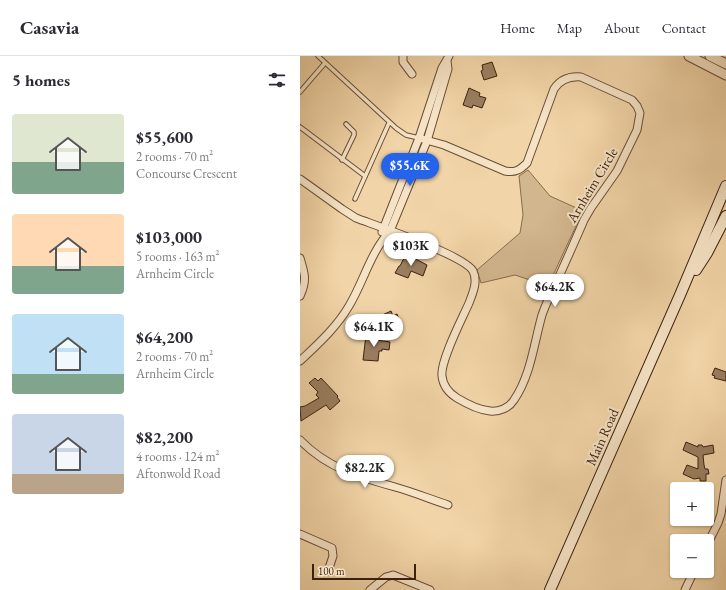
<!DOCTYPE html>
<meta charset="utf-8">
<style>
:root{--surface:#fff;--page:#f2f2f3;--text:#2b2b33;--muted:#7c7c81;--line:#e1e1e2;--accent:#2563eb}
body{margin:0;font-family:"EB Garamond",serif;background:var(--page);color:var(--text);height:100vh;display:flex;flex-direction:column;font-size:15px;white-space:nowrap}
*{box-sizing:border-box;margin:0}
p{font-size:13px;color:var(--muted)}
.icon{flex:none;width:22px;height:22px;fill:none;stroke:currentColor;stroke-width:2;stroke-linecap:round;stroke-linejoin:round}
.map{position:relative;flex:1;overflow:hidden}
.drawer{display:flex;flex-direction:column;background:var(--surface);width:300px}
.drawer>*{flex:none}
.controls{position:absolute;left:370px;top:426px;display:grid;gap:8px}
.controls a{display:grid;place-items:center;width:44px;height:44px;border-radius:4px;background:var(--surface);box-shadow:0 1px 3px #0004;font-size:20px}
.scale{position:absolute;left:12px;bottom:10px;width:104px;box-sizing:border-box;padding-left:4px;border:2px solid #3c2110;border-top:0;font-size:11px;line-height:14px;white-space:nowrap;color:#3c2110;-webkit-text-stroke:3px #f6e3c6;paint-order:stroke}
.price{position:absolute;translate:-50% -34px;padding:0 9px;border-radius:14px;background:#fff;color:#222;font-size:13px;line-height:26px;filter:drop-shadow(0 1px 2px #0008)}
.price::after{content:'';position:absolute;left:50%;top:24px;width:12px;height:9px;margin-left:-6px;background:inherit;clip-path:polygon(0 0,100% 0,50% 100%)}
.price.active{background:var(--accent);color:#fff}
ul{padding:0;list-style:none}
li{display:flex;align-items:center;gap:12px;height:100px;padding:0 12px}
li span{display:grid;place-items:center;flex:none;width:112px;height:80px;border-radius:4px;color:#555}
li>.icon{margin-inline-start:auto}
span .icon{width:48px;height:48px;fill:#fffc;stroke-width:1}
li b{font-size:17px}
h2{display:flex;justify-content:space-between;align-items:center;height:48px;padding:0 12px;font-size:17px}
header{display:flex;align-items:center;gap:24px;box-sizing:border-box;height:56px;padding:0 20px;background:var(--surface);border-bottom:1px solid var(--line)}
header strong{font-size:19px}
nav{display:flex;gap:22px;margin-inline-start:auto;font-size:14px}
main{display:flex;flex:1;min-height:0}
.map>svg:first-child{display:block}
</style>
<header>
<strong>Casavia</strong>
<nav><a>Home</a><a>Map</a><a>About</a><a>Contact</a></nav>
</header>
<main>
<section class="drawer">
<h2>5 homes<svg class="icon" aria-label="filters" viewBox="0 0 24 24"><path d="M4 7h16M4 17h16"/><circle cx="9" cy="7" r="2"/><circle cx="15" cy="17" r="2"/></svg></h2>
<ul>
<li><span style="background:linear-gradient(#dfe7d0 60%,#7fa58c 0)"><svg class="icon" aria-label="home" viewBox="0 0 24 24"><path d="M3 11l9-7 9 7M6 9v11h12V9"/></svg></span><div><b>$55,600</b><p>2 rooms · 70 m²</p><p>Concourse Crescent</p></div></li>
<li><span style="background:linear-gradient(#ffd9b3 65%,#7fa58c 0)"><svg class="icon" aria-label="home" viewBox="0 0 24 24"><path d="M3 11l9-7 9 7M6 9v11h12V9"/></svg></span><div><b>$103,000</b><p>5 rooms · 163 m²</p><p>Arnheim Circle</p></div></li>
<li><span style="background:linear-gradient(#bfe0f5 75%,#7fa58c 0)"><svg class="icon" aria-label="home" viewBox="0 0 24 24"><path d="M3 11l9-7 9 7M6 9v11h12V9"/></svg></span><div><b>$64,200</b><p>2 rooms · 70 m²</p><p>Arnheim Circle</p></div></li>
<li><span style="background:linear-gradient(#c9d6e8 75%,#b9a48a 0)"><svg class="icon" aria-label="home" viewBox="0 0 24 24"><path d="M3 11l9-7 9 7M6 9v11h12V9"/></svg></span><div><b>$82,200</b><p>4 rooms · 124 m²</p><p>Aftonwold Road</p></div></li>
</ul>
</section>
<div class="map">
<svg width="426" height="534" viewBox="0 0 426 534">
<rect width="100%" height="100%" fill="#f1d4a7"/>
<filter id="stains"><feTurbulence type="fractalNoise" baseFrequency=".005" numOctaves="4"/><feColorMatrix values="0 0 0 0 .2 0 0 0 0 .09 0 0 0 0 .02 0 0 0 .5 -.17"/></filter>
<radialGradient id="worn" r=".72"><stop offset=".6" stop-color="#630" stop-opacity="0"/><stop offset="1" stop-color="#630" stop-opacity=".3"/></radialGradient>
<!-- green -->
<polygon fill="#d2b68d" stroke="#876c4e" points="228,114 250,140 283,155 248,230 215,219 181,227 177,214 220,177 223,159 219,120"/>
<!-- building -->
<g fill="#9a7e5f" stroke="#3c2110">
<polygon points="192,6 197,20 184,24 181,15 183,14 182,9"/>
<polygon points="169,32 180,37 179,40 186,42 182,52 173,49 172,52 163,49"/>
<polygon points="108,199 127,209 123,220 111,215 108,222 95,217 99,210 100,210 103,204"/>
<polygon points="91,255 93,260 97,258 101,269 90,273 87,265 77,269 74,263"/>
<polygon points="66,279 76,280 76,284 90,286 89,294 82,293 82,295 79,295 78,305 63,304"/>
<polygon points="415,312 426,316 426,325 414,322 415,320 412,319"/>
<polygon points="15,322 18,325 21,322 38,340 37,341 40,345 30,354 26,349 1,365 0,351 5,350 19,342 16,339 18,336 9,327"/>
<polygon points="386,386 398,391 398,389 402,389 403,391 413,389 414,397 403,399 404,409 405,413 408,413 409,418 406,418 406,425 400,425 400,422 394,423 383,418 387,409 398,413 398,401 383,394"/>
</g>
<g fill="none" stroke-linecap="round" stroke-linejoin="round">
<defs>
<g id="service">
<polyline points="18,0 96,72 106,79 119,82"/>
<polyline points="0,36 25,7"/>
<polyline points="0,71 65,120"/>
<polyline points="42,104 54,79 54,76 46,68"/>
<polyline points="55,143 89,67"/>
</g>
<g id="minor">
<polyline points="103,0 103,6 112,18"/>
<path d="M 0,123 L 42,153 L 56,162 C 77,170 164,199 173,215 C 178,225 173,237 169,247 C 162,263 140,305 142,320 C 143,330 149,337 157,342 C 167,348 178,354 190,355 C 199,356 209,352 214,344 C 231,319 234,287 242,259 C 246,247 252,236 257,225 C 266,205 275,185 284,164 L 291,152 L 317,115 L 337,74 L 340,57 L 337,50 L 332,44 L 281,21 C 270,20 260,24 254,33 L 227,107 C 220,114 215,117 205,115 L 144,89 L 119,82"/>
<polyline points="82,176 119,82 142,12 149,0"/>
<path d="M 0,202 C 5,218 7,225 0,240"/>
<path d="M 0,305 C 18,288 36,272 49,250 C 64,225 70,197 90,175 L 127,85 L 148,13 L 147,5"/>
<path d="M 0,384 C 27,412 59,421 95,431 C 113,436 130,443 148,449"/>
<polyline points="0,478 32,492 33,500 28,515"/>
<polyline points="407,489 418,467 421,458 426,424"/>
<polyline points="70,534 86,521 93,519 130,534"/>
<polyline points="385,534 394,515"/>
</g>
<g id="tertiary">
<polyline points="389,0 426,19"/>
<polyline points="410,0 426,8"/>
</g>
<g id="secondary">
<polyline points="396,214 407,197 426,160"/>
<polyline points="250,534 380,239 426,130"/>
</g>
</defs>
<!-- service casing -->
<use href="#service" stroke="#694e36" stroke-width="5.5"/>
<!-- minor casing -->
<use href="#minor" stroke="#694e36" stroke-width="9"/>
<!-- tertiary casing -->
<use href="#tertiary" stroke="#694e36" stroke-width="11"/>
<!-- secondary casing -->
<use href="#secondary" stroke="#3c2110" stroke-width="12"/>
<!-- service -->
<use href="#service" stroke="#f6e3c6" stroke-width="3.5"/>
<!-- minor -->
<use href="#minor" stroke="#f6e3c6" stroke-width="7"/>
<!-- tertiary -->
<use href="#tertiary" stroke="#f6e3c6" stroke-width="9"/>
<!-- secondary -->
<use href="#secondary" stroke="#f6e3c6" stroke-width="10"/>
</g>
<g text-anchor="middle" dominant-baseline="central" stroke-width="4" stroke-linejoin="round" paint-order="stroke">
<!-- street labels -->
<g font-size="14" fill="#3c2110" stroke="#f6e3c6">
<text transform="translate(292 129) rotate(-59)">Arnheim Circle</text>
<text transform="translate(302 381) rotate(-66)">Main Road</text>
</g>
</g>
<rect width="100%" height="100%" filter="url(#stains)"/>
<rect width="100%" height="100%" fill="url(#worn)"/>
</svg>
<div class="controls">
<a>+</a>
<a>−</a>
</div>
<div class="scale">100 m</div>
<b class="price active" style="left:110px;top:131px">$55.6K</b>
<b class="price" style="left:111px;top:211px">$103K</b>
<b class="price" style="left:255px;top:252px">$64.2K</b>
<b class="price" style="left:74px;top:292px">$64.1K</b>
<b class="price" style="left:65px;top:433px">$82.2K</b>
</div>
</main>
